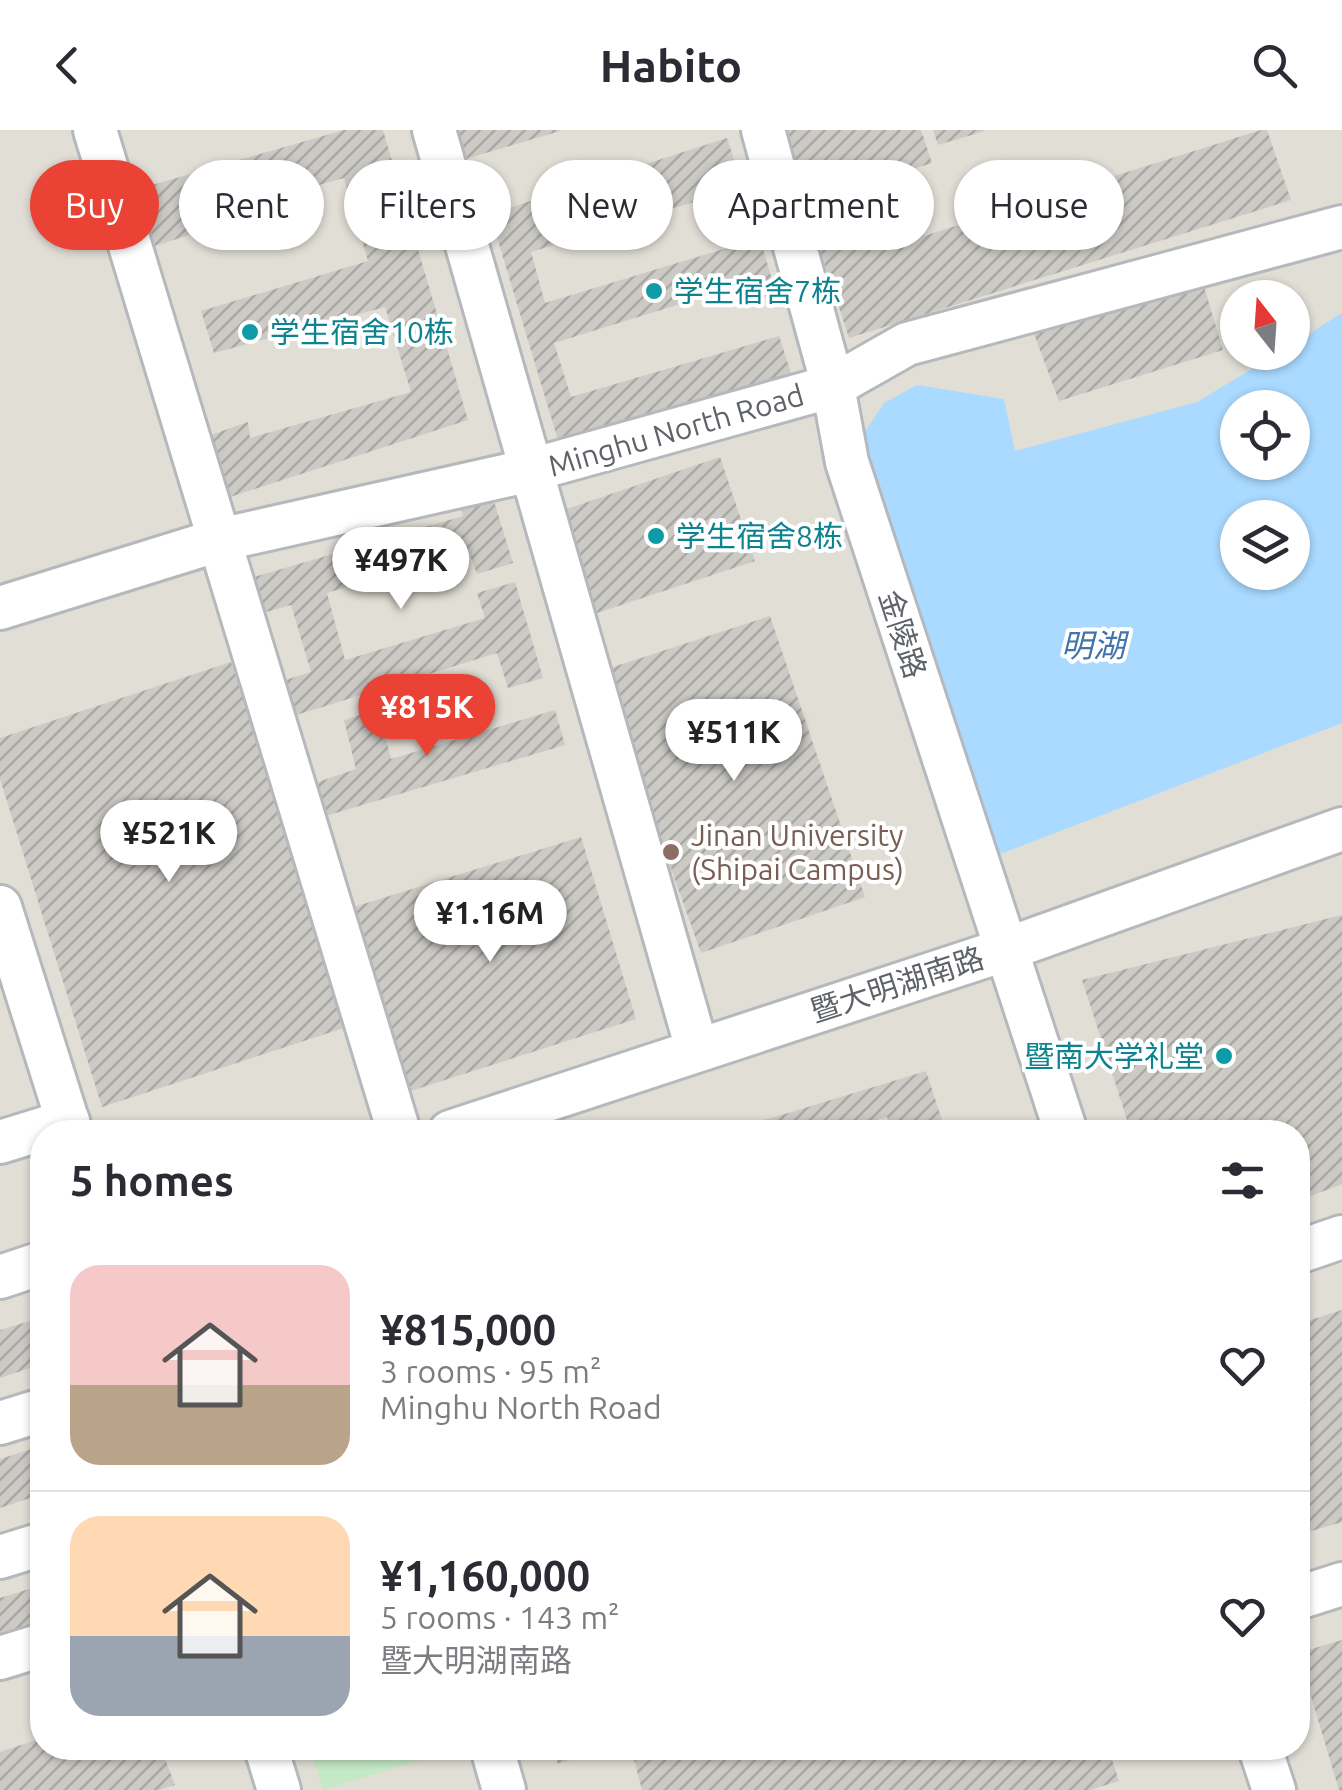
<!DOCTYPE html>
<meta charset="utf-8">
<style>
:root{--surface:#fff;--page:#f7f7f7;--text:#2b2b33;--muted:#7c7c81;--line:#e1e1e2;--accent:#ea4335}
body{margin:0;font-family:Ubuntu,"Noto Sans SC",sans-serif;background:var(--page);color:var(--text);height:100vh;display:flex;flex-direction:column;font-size:38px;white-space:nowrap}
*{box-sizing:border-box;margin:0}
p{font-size:32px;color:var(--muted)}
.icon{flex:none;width:55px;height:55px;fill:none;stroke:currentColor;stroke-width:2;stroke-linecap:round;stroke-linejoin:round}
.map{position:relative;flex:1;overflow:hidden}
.details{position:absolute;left:30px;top:990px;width:1280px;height:640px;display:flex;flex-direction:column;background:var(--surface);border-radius:40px;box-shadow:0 2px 8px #0004}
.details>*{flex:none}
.top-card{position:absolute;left:30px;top:30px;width:1282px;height:90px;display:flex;gap:20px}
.needle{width:65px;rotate:343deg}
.controls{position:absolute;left:1220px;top:150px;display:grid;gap:20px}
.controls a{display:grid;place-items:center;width:90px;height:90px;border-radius:50%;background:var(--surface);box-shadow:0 2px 8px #0004;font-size:50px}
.price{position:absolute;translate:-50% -85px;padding:0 22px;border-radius:35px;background:#fff;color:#222;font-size:32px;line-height:65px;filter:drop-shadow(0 2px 5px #0008)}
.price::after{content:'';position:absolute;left:50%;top:60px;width:30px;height:22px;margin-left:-15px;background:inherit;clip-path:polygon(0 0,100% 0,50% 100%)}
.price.selected{background:var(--accent);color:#fff}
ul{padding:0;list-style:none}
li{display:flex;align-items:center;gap:30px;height:250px;padding:0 40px}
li+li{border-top:2px solid var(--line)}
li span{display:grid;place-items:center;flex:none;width:280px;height:200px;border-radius:30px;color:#555}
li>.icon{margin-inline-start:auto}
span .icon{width:120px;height:120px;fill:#fffc;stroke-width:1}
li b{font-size:42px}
h2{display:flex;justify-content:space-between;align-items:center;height:120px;padding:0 40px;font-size:42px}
.pill{padding:0 35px;border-radius:45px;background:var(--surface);box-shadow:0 2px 8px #0004;font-size:35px;line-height:90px}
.pill.selected{background:var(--accent);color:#fff}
header{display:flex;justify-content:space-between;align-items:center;height:130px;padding:0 40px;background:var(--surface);font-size:45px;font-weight:700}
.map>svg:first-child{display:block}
</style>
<header><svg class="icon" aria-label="back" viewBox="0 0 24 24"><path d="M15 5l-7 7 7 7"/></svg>Habito<svg class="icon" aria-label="search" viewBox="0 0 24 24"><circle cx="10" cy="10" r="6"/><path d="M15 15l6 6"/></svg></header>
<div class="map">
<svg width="1342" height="1660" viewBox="0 0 1342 1660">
<defs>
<pattern id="building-hatch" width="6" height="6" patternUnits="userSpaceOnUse" patternTransform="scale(2.5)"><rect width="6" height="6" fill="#cccac5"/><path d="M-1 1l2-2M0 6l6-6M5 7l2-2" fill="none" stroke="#a9a8a4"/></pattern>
</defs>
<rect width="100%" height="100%" fill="#f1efe8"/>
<!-- education -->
<path fill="#e1ded6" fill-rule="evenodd" d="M 0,0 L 1342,0 L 1342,1660 L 0,1660 ZM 1238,168 L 1292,168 L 1292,222 L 1238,222 ZM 1238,278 L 1292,278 L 1292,332 L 1238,332 ZM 1238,388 L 1292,388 L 1292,442 L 1238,442 ZM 42,1002 L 1298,1002 L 1298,1618 L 42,1618 Z"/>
<!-- green -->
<polygon fill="#c5e8c5" points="310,1618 441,1618 443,1623 323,1660"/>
<!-- water -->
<path fill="#aadaff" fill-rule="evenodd" d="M 1342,183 L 1342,593 L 990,728 L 860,309 L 884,273 L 917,255 L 1004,269 L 1015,321 L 1197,272 L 1278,223 L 1292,222 L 1293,214 ZM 1238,278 L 1292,278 L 1292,332 L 1238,332 ZM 1238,388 L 1292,388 L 1292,442 L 1238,442 Z"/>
<!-- building -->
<g fill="url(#building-hatch)">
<polygon points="344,0 383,0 468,290 227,368 208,306 248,292 250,308 411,262 385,177 214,223 201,181 368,131 344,48 187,92 189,105 155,116 138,59"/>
<polygon points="448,0 560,0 560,1 459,31"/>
<polygon points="785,0 921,0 932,33 805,72"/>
<polygon points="933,0 985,0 985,1 938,15"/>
<polygon points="1261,0 1267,0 1291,70 849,208 808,83 908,52 924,106"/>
<polygon points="727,8 743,57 531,122 545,173 760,108 776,164 737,177 732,158 554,213 571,267 779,206 792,246 560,317 490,84"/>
<polygon points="1199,140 1223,220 1059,271 1031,196"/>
<polygon points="720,327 755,431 591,485 558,382"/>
<polygon points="492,365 513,433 477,444 468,420 327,463 345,530 485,488 477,463 515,452 543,548 508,558 497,523 293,586 282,551 311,542 291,475 263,483 251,448 463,386 459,373"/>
<polygon points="770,486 865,767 701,823 601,541"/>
<polygon points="231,532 353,895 102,977 0,649 0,608"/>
<polygon points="378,579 391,629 555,580 565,615 322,687 312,654 356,639 344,590"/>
<polygon points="581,707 636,889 398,965 344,780"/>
<polygon points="1342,785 1342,1054 1298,1071 1298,1002 1131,1002 1082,850"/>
<polygon points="926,941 946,1002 892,1002 887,987 836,1002 726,1002"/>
<polygon points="1342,1180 1342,1392 1298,1405 1298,1194"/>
<polygon points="30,1191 42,1234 0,1248 0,1200"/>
<polygon points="42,1316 42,1364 0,1378 0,1329"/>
<polygon points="42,1455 42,1500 0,1514 0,1468"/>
<polygon points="1342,1510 1342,1660 1339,1660 1298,1523"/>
<polygon points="42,1608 42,1618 161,1618 175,1655 159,1660 0,1660 0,1622"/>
<polygon points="553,1618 607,1618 558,1634"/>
<polygon points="631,1618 1108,1618 1119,1651 1090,1660 642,1660"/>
</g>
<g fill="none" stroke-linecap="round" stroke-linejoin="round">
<defs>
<g id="minor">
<polyline points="95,0 399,1002"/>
<polyline points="434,0 697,919"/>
<polyline points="763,0 833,256 847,332 1066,1002"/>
<polyline points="0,478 219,410 531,340 833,256 907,214 1342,97"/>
<polyline points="0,777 71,1002"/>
<polyline points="450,1002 1007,819 1342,699"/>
<polyline points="0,1012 68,991"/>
<polyline points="1298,1122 1342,1107"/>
<polyline points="0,1147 42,1133"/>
<polyline points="0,1293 42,1280"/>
<polyline points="0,1427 42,1414"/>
<polyline points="1298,1468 1342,1454"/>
<polyline points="0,1528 42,1515"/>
<polyline points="266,1618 279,1660"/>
<polyline points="492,1618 504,1660"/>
<polyline points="1260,1618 1274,1660"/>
</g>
</defs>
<!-- minor casing -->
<use href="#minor" stroke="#b5b8bc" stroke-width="48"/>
<!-- minor -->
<use href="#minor" stroke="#fff" stroke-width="42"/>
</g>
<!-- markers -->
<g fill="#0f9aa8" stroke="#fff" stroke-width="4">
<circle cx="654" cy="161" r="10"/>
<circle cx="250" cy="202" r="10"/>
<circle cx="656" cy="406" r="10"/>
<circle cx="1224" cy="926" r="10"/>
</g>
<circle fill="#8d6e63" stroke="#fff" stroke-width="4" cx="671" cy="722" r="10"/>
<g text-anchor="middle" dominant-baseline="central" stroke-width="8" stroke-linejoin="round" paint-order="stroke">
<!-- culture labels -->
<g font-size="30" fill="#0d838f" stroke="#fff" text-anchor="start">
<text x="674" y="161">学生宿舍7栋</text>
<text x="270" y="202">学生宿舍10栋</text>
<text x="676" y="406">学生宿舍8栋</text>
<text x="1204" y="926" text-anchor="end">暨南大学礼堂</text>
</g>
<!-- street labels -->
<g font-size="30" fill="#5f6368" stroke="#fff">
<text transform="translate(676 300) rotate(-16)">Minghu North Road</text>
<text transform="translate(903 504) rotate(72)">金陵路</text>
<text transform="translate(897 854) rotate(-18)">暨大明湖南路</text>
</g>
<!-- education labels -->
<g font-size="30" fill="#785e54" stroke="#fff" text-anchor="start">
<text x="691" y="705">Jinan University<tspan x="691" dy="34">(Shipai Campus)</tspan></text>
</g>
<!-- water labels -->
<g font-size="32" font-style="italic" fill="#4174aa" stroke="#fff">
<text x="1093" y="515">明湖</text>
</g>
</g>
</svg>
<div class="controls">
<a><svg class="needle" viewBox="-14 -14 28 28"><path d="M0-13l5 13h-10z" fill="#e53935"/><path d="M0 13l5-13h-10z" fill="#7c7c81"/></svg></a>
<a><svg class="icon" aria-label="locate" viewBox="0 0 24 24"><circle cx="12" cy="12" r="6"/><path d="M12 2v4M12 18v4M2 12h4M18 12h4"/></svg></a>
<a><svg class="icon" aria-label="layers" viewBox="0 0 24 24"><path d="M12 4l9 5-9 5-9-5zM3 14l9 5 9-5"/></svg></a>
</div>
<b class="price" style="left:401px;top:482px">¥497K</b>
<b class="price selected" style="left:427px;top:629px">¥815K</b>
<b class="price" style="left:734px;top:654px">¥511K</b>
<b class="price" style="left:169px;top:755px">¥521K</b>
<b class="price" style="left:490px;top:835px">¥1.16M</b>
<div class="top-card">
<a class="pill selected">Buy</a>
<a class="pill">Rent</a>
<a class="pill">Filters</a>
<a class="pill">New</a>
<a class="pill">Apartment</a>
<a class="pill">House</a>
</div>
<section class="details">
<h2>5 homes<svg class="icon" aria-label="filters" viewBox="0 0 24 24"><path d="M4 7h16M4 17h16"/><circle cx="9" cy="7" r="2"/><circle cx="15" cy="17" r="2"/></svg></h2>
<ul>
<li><span style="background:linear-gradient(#f6c9c9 60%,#b9a48a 0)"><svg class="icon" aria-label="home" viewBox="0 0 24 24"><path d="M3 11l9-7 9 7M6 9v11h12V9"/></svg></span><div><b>¥815,000</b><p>3 rooms · 95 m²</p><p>Minghu North Road</p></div><svg class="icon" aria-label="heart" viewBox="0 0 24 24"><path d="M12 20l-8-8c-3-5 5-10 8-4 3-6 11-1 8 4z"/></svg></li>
<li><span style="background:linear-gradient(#ffd9b3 60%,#9aa5b1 0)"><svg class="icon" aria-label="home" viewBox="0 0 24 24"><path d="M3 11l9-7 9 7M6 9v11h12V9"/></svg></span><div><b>¥1,160,000</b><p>5 rooms · 143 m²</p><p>暨大明湖南路</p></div><svg class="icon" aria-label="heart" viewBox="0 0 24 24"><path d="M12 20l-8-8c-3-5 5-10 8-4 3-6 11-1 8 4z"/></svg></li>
</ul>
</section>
</div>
